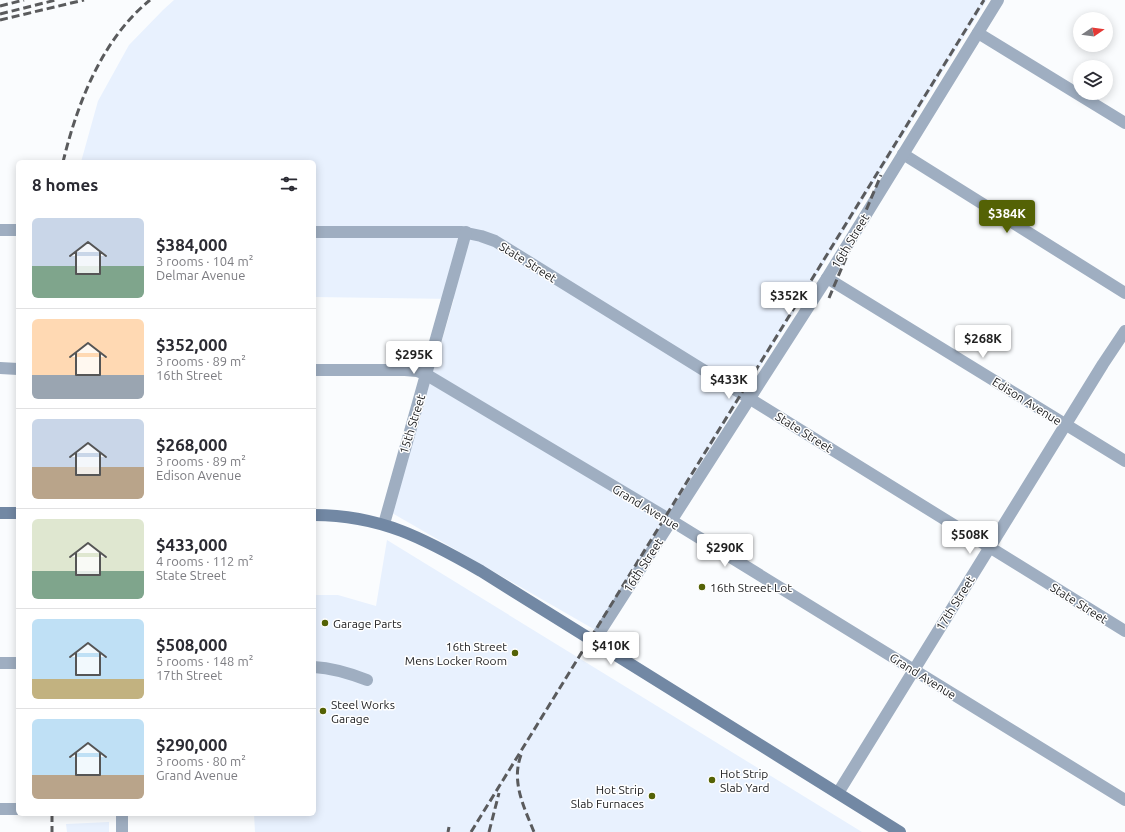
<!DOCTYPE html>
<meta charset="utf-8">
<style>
:root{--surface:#fff;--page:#f2f2f3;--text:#2b2b33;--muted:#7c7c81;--line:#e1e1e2;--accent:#546205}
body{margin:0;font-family:Ubuntu,sans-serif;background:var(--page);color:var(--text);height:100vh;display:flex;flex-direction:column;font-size:15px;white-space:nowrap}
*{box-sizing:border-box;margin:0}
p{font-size:13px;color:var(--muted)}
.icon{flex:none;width:22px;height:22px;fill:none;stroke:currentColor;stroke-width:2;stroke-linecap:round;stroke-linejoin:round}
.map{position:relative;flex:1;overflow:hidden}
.side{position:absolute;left:16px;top:160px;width:300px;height:656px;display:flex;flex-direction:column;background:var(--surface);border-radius:6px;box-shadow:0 2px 10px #0003}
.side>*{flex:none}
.needle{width:26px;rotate:77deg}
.tools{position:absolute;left:1073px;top:12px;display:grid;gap:8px}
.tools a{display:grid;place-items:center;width:40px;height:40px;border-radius:50%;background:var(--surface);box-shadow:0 2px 10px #0003;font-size:20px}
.price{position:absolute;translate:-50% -34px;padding:0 9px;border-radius:4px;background:#fff;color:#222;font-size:13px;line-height:26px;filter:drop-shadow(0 1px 2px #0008)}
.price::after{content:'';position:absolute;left:50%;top:24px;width:12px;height:9px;margin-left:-6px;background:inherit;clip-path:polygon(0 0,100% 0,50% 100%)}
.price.on{background:var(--accent);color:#fff}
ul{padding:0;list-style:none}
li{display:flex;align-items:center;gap:12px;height:100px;padding:0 16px}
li+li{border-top:1px solid var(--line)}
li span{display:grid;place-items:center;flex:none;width:112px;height:80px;border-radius:6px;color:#555}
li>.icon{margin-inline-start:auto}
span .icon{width:48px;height:48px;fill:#fffc;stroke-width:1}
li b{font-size:17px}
h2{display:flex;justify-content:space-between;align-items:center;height:48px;padding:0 16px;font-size:17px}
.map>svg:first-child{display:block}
</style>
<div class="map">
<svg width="1125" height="832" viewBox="0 0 1125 832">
<rect width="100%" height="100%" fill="#fafcfe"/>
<!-- built -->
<g fill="#e8f1fe">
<polygon points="174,0 987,0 597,631 392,513 454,299 314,297 314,162 81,162 98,101 129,45 163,10"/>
<polygon points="387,540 862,832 255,832 254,814 314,814 314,595 338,595 376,606"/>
<polygon points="109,822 109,832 67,832 66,824"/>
</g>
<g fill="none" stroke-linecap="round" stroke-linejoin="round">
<!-- street -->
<g stroke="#9faec1" stroke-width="12">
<polyline points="978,33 1125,123"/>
<polyline points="903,154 1125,293"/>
<polyline points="0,230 18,230"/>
<polyline points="314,232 462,232 481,236 495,241 1125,631"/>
<polyline points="827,278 1125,461"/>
<polyline points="0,368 18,369"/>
<polyline points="314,370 405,370 417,371 427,375 672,521 1125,800"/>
<polyline points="384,524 466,232"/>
<polyline points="594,641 827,278 998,0"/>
<polyline points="0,663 18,663"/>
<path d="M 314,667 C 333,668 349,673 367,680"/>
<polyline points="838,793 1103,364 1125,331"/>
<polyline points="0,809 18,809"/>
<polyline points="122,814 122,832"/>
</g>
<!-- secondary -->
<g stroke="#7288a4" stroke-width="12">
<polyline points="0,513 18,513"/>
<path d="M 314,515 C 381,515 425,539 481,571 L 900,832"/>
</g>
<!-- rail -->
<g stroke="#5a5b5d" stroke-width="3" stroke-dasharray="8 4" stroke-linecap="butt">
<polyline points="0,6 24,0"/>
<polyline points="0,14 56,0"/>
<polyline points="0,20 84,0"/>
<path d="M 63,162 C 77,104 102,39 150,0"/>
<polyline points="829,298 881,175"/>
<path d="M 521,755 C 511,782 524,807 534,832"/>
<polyline points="52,814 52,832"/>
<polyline points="448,832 449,827"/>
<polyline points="471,832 984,0"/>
<polyline points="489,832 499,793"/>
</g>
</g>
<!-- markers -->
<g fill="#546205" stroke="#fff" stroke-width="1.5">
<circle cx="702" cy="587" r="4"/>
<circle cx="325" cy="623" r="4"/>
<circle cx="515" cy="653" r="4"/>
<circle cx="323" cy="711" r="4"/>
<circle cx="712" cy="780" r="4"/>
<circle cx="652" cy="796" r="4"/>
</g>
<g text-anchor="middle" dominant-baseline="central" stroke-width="3" stroke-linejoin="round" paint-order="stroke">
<!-- street labels -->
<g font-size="12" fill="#1b1c1e" stroke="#fff">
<text transform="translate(850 241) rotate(-59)">16th Street</text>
<text transform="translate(528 262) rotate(32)">State Street</text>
<text transform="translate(1027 401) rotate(32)">Edison Avenue</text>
<text transform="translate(412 424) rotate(-73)">15th Street</text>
<text transform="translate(804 432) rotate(32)">State Street</text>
<text transform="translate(646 507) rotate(31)">Grand Avenue</text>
<text transform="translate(643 565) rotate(-57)">16th Street</text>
<text transform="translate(955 603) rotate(-58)">17th Street</text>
<text transform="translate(1079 603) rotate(32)">State Street</text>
<text transform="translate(923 676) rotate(32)">Grand Avenue</text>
</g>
<!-- poi labels -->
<g font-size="12" fill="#1b1c1e" stroke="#fff" text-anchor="start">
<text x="710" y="587">16th Street Lot</text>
<text x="333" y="623">Garage Parts</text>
<text x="507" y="646" text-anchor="end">16th Street<tspan x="507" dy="14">Mens Locker Room</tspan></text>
<text x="331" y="704">Steel Works<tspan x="331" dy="14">Garage</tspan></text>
<text x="720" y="773">Hot Strip<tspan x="720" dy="14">Slab Yard</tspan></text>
<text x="644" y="789" text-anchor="end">Hot Strip<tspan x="644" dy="14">Slab Furnaces</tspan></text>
</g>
</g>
</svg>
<div class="tools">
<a><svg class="needle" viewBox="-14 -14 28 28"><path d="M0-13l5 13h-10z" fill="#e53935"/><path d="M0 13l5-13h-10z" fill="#7c7c81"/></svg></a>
<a><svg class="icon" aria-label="layers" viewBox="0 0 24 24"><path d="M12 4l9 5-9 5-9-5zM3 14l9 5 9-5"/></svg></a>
</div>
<b class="price on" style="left:1007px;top:234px">$384K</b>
<b class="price" style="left:789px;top:316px">$352K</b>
<b class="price" style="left:983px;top:359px">$268K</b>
<b class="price" style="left:414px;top:375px">$295K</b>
<b class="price" style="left:729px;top:400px">$433K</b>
<b class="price" style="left:970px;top:555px">$508K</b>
<b class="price" style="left:725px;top:568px">$290K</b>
<b class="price" style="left:611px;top:666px">$410K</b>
<section class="side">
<h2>8 homes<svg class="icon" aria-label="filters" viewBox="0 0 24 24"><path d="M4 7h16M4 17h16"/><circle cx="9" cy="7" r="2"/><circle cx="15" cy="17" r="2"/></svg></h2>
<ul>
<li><span style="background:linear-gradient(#c9d6e8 60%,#7fa58c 0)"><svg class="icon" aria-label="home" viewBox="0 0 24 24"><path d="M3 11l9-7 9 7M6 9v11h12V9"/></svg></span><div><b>$384,000</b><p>3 rooms · 104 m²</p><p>Delmar Avenue</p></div></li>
<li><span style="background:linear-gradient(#ffd9b3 70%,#9aa5b1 0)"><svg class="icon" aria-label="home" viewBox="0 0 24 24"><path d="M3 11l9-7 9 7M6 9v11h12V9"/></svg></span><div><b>$352,000</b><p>3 rooms · 89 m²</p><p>16th Street</p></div></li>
<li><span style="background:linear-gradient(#c9d6e8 60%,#b9a48a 0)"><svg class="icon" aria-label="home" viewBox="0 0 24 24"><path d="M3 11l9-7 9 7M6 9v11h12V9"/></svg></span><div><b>$268,000</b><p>3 rooms · 89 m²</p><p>Edison Avenue</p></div></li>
<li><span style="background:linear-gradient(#dfe7d0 65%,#7fa58c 0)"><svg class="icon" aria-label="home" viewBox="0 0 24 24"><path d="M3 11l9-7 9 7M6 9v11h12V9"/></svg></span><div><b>$433,000</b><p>4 rooms · 112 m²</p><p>State Street</p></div></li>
<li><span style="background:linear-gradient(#bfe0f5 75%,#c2b280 0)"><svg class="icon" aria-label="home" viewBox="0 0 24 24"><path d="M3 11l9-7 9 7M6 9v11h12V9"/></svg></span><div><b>$508,000</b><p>5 rooms · 148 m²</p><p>17th Street</p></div></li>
<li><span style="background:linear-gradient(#bfe0f5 70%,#b9a48a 0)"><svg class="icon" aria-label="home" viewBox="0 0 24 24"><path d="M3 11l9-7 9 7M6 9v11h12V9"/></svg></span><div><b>$290,000</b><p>3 rooms · 80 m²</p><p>Grand Avenue</p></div></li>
</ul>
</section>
</div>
